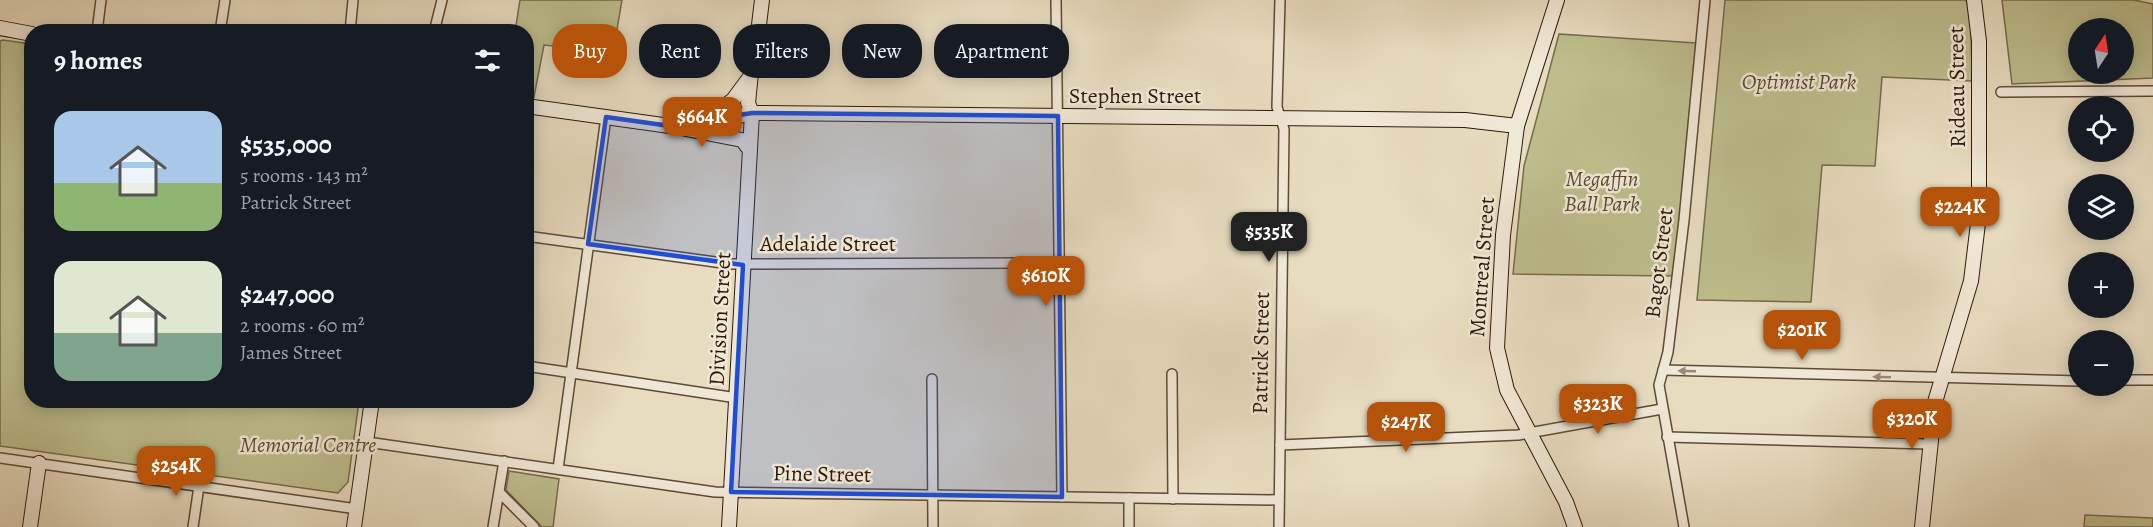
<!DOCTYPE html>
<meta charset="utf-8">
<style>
:root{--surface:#171b24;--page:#20242c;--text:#f1f3f6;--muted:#9ea1a6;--accent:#b45309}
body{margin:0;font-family:Alegreya,serif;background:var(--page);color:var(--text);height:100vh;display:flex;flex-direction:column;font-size:22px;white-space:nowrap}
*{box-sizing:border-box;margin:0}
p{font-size:20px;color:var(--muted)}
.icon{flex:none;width:33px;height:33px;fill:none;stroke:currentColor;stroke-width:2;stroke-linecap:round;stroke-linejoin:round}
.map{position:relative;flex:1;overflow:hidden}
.panel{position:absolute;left:24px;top:24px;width:510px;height:384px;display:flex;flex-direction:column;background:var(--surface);border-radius:24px;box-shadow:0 3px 15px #0003}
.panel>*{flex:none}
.hud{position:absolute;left:552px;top:24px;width:570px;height:54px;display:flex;gap:12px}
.needle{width:39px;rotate:12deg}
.controls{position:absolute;left:2068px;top:18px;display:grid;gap:12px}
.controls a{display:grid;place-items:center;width:66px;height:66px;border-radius:50%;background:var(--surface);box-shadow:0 3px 15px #0003;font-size:30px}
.price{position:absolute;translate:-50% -51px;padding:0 14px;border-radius:12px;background:var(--accent);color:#fff;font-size:20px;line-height:39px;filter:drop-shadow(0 2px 3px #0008)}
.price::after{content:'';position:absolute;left:50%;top:36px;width:18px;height:14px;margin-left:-9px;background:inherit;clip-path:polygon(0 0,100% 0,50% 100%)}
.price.on{background:#222;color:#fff}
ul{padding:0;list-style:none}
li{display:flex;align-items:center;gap:18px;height:150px;padding:0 30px}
li span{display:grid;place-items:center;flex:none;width:168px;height:120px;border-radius:18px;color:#555}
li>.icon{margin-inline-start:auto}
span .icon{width:72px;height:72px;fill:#fffc;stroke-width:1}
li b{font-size:26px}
h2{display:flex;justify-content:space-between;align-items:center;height:72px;padding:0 30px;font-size:26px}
.tag{padding:0 21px;border-radius:24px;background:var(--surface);box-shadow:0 3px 15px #0003;font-size:21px;line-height:54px}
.tag.on{background:var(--accent);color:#fff}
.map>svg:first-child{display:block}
</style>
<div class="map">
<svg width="2153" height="527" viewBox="0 0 2153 527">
<rect width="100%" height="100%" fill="#e8dcc0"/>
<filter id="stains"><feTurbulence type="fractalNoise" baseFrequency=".00333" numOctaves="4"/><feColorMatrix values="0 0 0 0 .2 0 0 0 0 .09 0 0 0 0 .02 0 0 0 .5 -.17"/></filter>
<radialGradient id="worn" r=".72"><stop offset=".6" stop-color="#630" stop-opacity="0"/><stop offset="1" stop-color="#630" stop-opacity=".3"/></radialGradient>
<!-- green -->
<g fill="#bebe8d" stroke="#766c4c" stroke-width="1.5" fill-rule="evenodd">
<polygon points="520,0 622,0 613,53 544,45 533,102 527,101 526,32 515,32"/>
<polygon points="1725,0 1966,0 1971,16 1972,81 1882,77 1875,166 1822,165 1811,302 1697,300"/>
<path d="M 2002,0 L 2134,0 L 2153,4 L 2153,78 L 2012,84 ZM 2079,28 L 2124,28 L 2124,74 L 2079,74 Z"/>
<polygon points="1559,34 1696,43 1674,276 1513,274 1524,166"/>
<polygon points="3,40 31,44 32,400 359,401 348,482 338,493 0,446 0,41"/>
<polygon points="509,471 559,479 553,527 542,527 506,490"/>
<polygon points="2085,515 2153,518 2153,527 2084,527"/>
</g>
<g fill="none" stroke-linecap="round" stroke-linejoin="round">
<defs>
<g id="street">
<polyline points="1056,0 1062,497"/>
<polyline points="97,32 101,0"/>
<polyline points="220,32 225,0"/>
<polyline points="350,32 353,0"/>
<polyline points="434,32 442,0"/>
<polyline points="2001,92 2153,91"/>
<polyline points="526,236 730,264 1059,263"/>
<polyline points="526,366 737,398"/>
<polyline points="1663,370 2079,381"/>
<polyline points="1172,374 1173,499"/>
<polyline points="932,379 933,527"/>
<polyline points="2124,380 2153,380"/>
<polyline points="1667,437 1929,444"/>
<polyline points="367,442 715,492 1279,500"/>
<polyline points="1280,445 1518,435 1662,409"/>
<polyline points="0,458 357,509"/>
<polyline points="558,469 606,117"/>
<polyline points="500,493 534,527"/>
<polyline points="1129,498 1129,527"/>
<polyline points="193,527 199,486"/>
<polyline points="493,527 504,461"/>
<polyline points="1279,527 1284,129 1277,107 1280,0"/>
<polyline points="1684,527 1659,385 1668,352 1684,220 1705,0"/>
</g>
<g id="secondary">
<polyline points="1557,0 1517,126 1503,235 1497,348 1507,390 1566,502 1575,527"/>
<polyline points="0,28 32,34"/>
<polyline points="526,106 670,126 714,122 752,113 1465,120 1517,126"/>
<polyline points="703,121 733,100 750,77"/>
<polyline points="686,129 742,140 750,150"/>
<polyline points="30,527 39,463"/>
<polyline points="354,527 372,400"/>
<polyline points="729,527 752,113 748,103 754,43 758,33 762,0"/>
<polyline points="1922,527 1935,402 1971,281 1979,215 1979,41 1974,0"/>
</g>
</defs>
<!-- street casing -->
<use href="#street" stroke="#5d4a38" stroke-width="12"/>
<!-- secondary casing -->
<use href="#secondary" stroke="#2f190a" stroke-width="16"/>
<!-- street -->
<use href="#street" stroke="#f0e8d6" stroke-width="9"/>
<!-- secondary -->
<use href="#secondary" stroke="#f0e8d6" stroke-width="14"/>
</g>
<!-- one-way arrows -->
<defs><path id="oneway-solid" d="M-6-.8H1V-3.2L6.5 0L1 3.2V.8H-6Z" transform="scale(1.5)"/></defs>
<g fill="#998b7a">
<use href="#oneway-solid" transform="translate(1687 371) rotate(-178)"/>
<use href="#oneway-solid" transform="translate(1882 377) rotate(-178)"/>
</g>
<!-- marked area -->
<path fill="#1d4ed8" fill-opacity="0.2" stroke="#1d4ed8" stroke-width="4.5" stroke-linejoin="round" d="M 752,113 L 1058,116 L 1062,497 L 731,492 L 743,265 L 588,244 L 606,117 L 670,126 Z"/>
<g text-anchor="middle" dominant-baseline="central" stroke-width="5" stroke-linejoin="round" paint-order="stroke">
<!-- park labels -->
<g font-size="22" font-style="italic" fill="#5a4b31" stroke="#f0e8d6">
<text x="1799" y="82">Optimist Park</text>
<text x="1602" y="179">Megaffin<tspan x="1602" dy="25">Ball Park</tspan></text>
<text x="308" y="445">Memorial Centre</text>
</g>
<!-- street labels -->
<g font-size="22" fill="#2f190a" stroke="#f0e8d6">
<text transform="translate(1957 87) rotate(-91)">Rideau Street</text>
<text x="1135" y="96">Stephen Street</text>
<text x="828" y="244">Adelaide Street</text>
<text transform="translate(1659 263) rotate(-83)">Bagot Street</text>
<text transform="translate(1482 267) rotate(-86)">Montreal Street</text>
<text transform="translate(720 319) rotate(-87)">Division Street</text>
<text transform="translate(1261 353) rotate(-89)">Patrick Street</text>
<text transform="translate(822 474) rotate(1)">Pine Street</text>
</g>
</g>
<rect width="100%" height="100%" filter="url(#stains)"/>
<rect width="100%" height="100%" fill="url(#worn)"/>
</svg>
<div class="controls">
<a><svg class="needle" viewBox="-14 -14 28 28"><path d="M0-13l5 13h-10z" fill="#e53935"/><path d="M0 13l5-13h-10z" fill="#9ea1a6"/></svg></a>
<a><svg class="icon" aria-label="locate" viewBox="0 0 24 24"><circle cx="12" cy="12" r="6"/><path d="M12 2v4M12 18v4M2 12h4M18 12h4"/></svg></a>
<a><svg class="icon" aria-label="layers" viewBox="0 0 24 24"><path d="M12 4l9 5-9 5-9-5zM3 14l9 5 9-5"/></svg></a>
<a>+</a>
<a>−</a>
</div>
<b class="price" style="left:702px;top:148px">$664K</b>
<b class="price" style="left:1960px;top:238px">$224K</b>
<b class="price on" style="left:1269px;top:263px">$535K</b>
<b class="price" style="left:1046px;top:307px">$610K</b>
<b class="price" style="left:1802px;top:361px">$201K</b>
<b class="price" style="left:1598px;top:435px">$323K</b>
<b class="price" style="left:1912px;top:450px">$320K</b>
<b class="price" style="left:1406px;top:453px">$247K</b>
<b class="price" style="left:176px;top:497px">$254K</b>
<div class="hud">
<a class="tag on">Buy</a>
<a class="tag">Rent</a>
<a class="tag">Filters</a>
<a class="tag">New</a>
<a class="tag">Apartment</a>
</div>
<section class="panel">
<h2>9 homes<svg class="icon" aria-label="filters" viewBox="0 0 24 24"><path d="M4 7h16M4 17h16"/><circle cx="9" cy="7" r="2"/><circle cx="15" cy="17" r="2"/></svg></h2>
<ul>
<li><span style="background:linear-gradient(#a9c7e8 60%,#8fb573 0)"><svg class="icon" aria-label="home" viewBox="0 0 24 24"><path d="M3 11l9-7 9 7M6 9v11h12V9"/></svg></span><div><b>$535,000</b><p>5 rooms · 143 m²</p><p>Patrick Street</p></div></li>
<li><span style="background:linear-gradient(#dfe7d0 60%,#7fa58c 0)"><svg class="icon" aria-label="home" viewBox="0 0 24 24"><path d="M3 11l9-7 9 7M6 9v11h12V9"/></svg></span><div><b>$247,000</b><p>2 rooms · 60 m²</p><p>James Street</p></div></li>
</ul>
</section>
</div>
